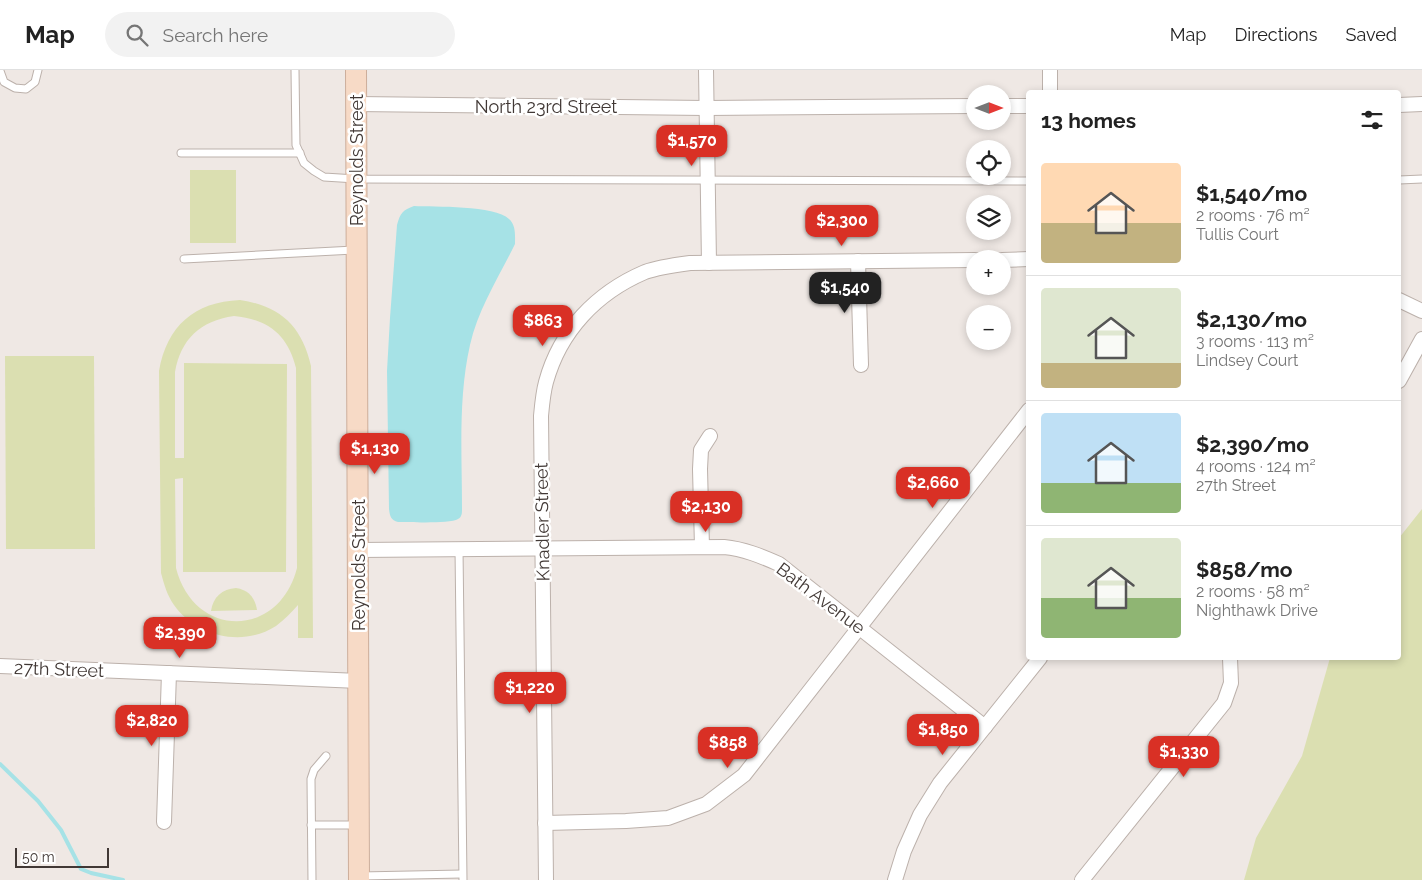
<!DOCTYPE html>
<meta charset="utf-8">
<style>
:root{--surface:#fff;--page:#f2f2f2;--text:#222;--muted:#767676;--line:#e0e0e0;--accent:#d93025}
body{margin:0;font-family:Raleway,sans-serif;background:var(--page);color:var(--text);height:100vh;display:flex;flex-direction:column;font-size:19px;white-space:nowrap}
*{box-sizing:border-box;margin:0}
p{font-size:16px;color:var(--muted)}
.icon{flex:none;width:28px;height:28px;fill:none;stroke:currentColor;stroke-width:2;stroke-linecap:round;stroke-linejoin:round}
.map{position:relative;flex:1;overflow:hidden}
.drawer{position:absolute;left:1026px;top:20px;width:375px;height:570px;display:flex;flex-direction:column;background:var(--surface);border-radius:5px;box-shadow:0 2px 8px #0003}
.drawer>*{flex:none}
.needle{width:32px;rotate:90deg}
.controls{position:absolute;left:966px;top:15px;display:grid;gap:10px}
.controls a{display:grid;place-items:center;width:45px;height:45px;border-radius:50%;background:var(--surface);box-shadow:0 2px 8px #0003;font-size:25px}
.scale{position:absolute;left:15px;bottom:12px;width:94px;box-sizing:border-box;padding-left:5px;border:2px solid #413835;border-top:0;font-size:14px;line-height:18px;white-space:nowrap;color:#413835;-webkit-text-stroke:4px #fff;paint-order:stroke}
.price{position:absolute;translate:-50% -42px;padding:0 11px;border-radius:10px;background:var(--accent);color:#fff;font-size:16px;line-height:32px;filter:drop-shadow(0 1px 2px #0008)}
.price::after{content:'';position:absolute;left:50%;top:30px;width:15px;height:11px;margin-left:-8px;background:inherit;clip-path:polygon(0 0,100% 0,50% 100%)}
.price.selected{background:#222;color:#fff}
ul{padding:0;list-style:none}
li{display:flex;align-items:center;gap:15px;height:125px;padding:0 15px}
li+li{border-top:1px solid var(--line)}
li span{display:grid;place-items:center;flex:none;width:140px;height:100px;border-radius:5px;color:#555}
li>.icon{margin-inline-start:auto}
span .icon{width:60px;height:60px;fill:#fffc;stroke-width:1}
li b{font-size:21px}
h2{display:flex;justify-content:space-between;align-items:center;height:60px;padding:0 15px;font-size:21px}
header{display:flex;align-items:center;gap:30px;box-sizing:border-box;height:70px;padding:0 25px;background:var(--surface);border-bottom:1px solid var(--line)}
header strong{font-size:24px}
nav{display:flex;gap:28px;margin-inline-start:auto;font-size:18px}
.search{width:350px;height:45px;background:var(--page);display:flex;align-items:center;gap:12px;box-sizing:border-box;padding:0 18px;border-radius:28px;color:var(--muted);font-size:19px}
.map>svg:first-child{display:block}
</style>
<header>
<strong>Map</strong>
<div class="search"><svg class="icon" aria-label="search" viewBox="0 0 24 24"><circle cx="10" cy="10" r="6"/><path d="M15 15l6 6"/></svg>Search here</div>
<nav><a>Map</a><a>Directions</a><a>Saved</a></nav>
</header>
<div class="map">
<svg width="1422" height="810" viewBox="0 0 1422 810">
<rect width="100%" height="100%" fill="#efe8e4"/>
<!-- green -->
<g fill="#dbdfb1" fill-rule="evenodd">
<rect x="190" y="100" width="46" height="73"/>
<path d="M 240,230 C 280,236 302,256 311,296 L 313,568 L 298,568 L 298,535 C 291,543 284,550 276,556 C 242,578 196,566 174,535 C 167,525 164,514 161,503 L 159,301 C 167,256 194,232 240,230 ZM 234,246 C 268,249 288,265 296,298 L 297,498 C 279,569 194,569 176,498 L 175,409 L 183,408 L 183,502 L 286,502 L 287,294 L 184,293 L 184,388 L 175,388 L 175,302 C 181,269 200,251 234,246 Z"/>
<polygon points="5,286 94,286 95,479 6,479"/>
<polygon points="1422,439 1422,810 1244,810 1256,768 1302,686 1330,588 1399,588 1399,468"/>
<path d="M 236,518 C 249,520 255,528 257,540 L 211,541 C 213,527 222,519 236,518 Z"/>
</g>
<!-- water -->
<path fill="#a6e2e6" d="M 414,136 C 434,137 495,135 509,149 C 516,155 515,165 515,174 C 499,207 478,239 470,275 C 458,328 462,384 462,439 C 462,443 462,447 458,449 C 450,454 410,452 398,452 C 391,450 390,447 389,439 L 387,301 L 390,248 L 397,155 C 400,143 403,140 414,136 Z"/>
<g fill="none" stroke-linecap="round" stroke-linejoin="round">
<!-- stream -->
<polyline stroke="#a6e2e6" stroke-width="4" points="0,694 38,731 61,760 81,799 91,803 123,810"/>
<defs>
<g id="lane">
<polyline points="295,0 296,75 304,93 314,101 324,107 356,109 1029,111"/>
<polyline points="0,1 4,12 15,18 26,19 35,12 38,0"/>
<polyline points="181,83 300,83"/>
<polyline points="1399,110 1422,109"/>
<polyline points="184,189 354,180"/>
<polyline points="459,479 463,810"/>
<polyline points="311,755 356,755"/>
<polyline points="360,806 462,804"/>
<polyline points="312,810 311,709 314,700 326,686"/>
</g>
<g id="street">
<polyline points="706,0 709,193"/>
<polyline points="1050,0 1050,22"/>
<polyline points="356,34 706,38 975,36"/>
<polyline points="1399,35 1422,34"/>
<polyline points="1002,36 1029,36"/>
<polyline points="1002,190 1029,189"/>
<polyline points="858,191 861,295"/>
<polyline points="1399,230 1422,241"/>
<polyline points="1399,311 1422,269"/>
<polyline points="702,477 700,399 701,380 710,366"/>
<path d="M 358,480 L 724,477 C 744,479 761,486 779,494 L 985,657"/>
<polyline points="0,596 359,611"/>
<polyline points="164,752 169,603"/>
<polyline points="545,753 626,751 668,748 706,734 744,705 1029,340"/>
<path d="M 546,810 L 541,346 C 542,335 543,323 546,312 C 560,261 596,223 645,202 C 659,197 675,195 690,193 L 975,190"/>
<polyline points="895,810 904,781 920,745 940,713 1040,588"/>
<polyline points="1082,810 1224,633 1231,613 1230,588"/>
</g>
<polyline id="secondary" points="356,0 359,810"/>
</defs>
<!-- lane casing -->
<use href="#lane" stroke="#bcb1ab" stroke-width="9"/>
<!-- street casing -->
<use href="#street" stroke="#bcb1ab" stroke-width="16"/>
<!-- secondary casing -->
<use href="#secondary" stroke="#cdae9b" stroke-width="22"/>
<!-- lane -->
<use href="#lane" stroke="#fff" stroke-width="7"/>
<!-- street -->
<use href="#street" stroke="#fff" stroke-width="14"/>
<!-- secondary -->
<use href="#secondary" stroke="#f7dac6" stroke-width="20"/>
</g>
<g text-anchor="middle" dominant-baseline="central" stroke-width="5" stroke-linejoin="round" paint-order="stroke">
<!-- street labels -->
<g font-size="18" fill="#413835" stroke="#fff">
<text x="546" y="36">North 23rd Street</text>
<text transform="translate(356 90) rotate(-90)">Reynolds Street</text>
<text transform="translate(542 452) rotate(-91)">Knadler Street</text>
<text transform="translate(358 495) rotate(-90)">Reynolds Street</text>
<text transform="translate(821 528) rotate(37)">Bath Avenue</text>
<text transform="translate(59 599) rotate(2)">27th Street</text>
</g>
</g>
</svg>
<div class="controls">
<a><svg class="needle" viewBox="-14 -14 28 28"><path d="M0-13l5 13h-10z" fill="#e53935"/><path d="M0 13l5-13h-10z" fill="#767676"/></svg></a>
<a><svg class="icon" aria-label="locate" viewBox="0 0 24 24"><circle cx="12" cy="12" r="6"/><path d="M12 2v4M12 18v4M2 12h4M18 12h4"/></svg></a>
<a><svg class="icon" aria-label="layers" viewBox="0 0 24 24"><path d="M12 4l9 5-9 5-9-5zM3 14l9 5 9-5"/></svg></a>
<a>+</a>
<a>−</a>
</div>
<div class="scale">50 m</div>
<b class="price" style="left:692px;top:97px">$1,570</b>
<b class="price" style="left:842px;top:177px">$2,300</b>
<b class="price selected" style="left:845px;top:244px">$1,540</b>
<b class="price" style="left:543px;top:277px">$863</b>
<b class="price" style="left:375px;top:405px">$1,130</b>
<b class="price" style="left:933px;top:439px">$2,660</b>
<b class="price" style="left:706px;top:463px">$2,130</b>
<b class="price" style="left:180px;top:589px">$2,390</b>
<b class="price" style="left:530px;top:644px">$1,220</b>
<b class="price" style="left:152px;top:677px">$2,820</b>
<b class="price" style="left:943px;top:686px">$1,850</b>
<b class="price" style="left:728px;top:699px">$858</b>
<b class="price" style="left:1184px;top:708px">$1,330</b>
<section class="drawer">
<h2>13 homes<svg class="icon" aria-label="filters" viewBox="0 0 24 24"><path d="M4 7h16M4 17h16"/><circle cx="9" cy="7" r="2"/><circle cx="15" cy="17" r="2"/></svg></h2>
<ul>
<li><span style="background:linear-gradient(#ffd9b3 60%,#c2b280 0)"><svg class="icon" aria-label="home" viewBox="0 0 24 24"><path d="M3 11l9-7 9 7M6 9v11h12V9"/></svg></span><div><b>$1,540/mo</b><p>2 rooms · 76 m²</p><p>Tullis Court</p></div></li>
<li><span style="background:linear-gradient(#dfe7d0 75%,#c2b280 0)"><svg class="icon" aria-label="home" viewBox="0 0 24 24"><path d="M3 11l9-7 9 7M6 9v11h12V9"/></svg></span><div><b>$2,130/mo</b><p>3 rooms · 113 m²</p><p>Lindsey Court</p></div></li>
<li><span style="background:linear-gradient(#bfe0f5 70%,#8fb573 0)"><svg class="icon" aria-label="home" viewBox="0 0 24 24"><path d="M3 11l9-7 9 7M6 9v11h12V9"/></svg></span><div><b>$2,390/mo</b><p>4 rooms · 124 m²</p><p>27th Street</p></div></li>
<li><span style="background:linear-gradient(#dfe7d0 60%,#8fb573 0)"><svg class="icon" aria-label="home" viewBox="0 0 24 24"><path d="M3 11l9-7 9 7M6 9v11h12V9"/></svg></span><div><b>$858/mo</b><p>2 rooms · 58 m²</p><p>Nighthawk Drive</p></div></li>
</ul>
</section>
</div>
